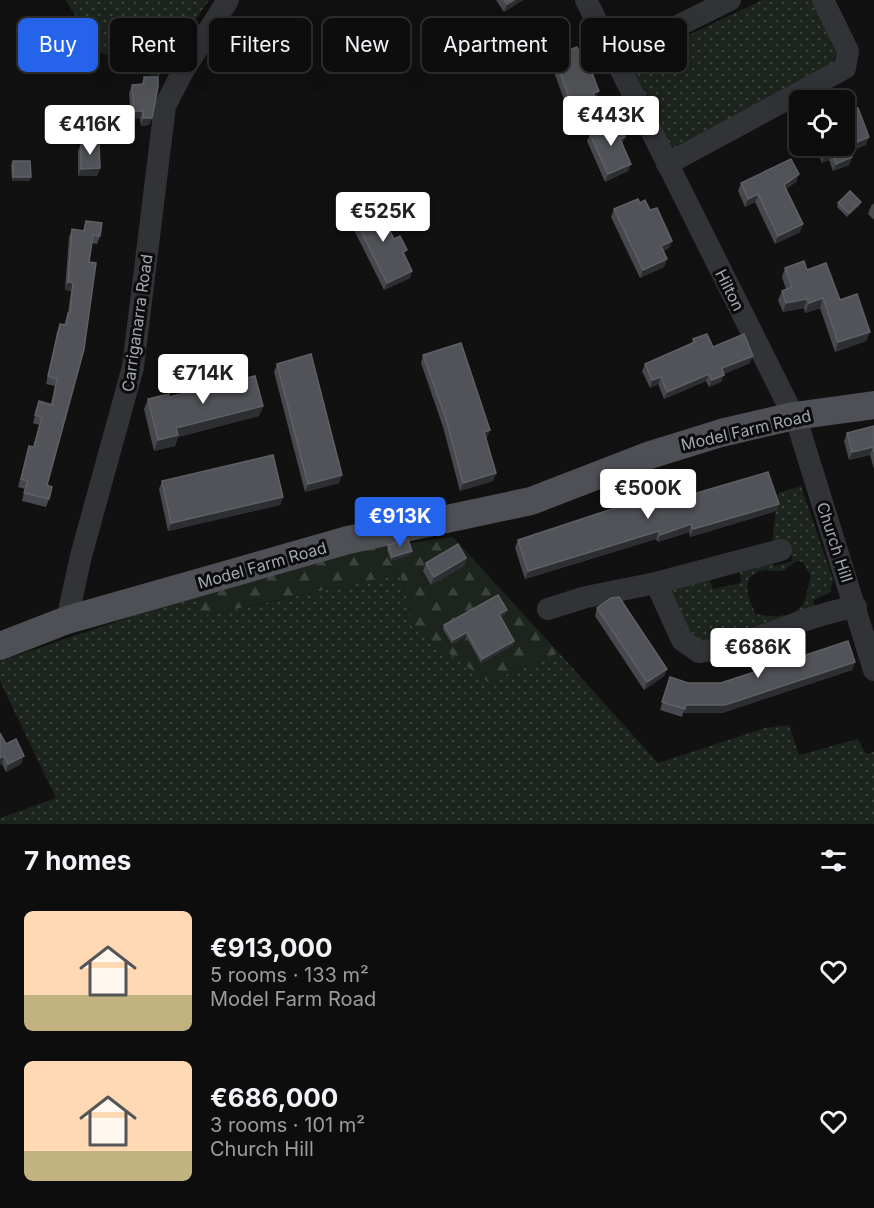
<!DOCTYPE html>
<meta charset="utf-8">
<style>
:root{--surface:#0d0d0e;--page:#161617;--text:#f1f3f6;--muted:#9a9c9e;--line:#2d2d2e;--accent:#2563eb}
body{margin:0;font-family:Inter,sans-serif;background:var(--page);color:var(--text);height:100vh;display:flex;flex-direction:column;font-size:22px;white-space:nowrap}
*{box-sizing:border-box;margin:0}
p{font-size:20px;color:var(--muted)}
.icon{flex:none;width:33px;height:33px;fill:none;stroke:currentColor;stroke-width:2;stroke-linecap:round;stroke-linejoin:round}
.map{position:relative;height:824px;overflow:hidden}
.sheet{display:flex;flex-direction:column;background:var(--surface);flex:1}
.sheet>*{flex:none}
.top-card{position:absolute;left:18px;top:18px;width:838px;height:54px;display:flex;gap:12px}
.buttons{position:absolute;left:789px;top:90px;display:grid;gap:12px}
.buttons a{display:grid;place-items:center;width:66px;height:66px;border-radius:9px;background:var(--surface);box-shadow:0 6px 24px #0002,0 0 0 2px var(--line);font-size:30px}
.price{position:absolute;translate:-50% -51px;padding:0 14px;border-radius:6px;background:#fff;color:#222;font-size:20px;line-height:39px;filter:drop-shadow(0 2px 3px #0008)}
.price::after{content:'';position:absolute;left:50%;top:36px;width:18px;height:14px;margin-left:-9px;background:inherit;clip-path:polygon(0 0,100% 0,50% 100%)}
.price.on{background:var(--accent);color:#fff}
ul{padding:0;list-style:none}
li{display:flex;align-items:center;gap:18px;height:150px;padding:0 24px}
li span{display:grid;place-items:center;flex:none;width:168px;height:120px;border-radius:9px;color:#555}
li>.icon{margin-inline-start:auto}
span .icon{width:72px;height:72px;fill:#fffc;stroke-width:1}
li b{font-size:26px}
h2{display:flex;justify-content:space-between;align-items:center;height:72px;padding:0 24px;font-size:26px}
.chip{padding:0 21px;border-radius:9px;background:var(--surface);box-shadow:0 6px 24px #0002,0 0 0 2px var(--line);font-size:21px;line-height:54px}
.chip.on{background:var(--accent);color:#fff}
.map>svg:first-child{display:block}
</style>
<div class="map">
<svg width="874" height="824" viewBox="0 0 874 824">
<defs>
<pattern id="grass-dots" width="8" height="8" patternUnits="userSpaceOnUse" patternTransform="scale(1.5)"><rect width="8" height="8" fill="#1d241e"/><path d="M2 2h.1M6 6h.1" fill="none" stroke="#3b413c" stroke-width="1.8" stroke-linecap="round"/></pattern>
<pattern id="forest-firs" width="22" height="20" patternUnits="userSpaceOnUse" patternTransform="scale(1.5)"><rect width="22" height="20" fill="#1d241e"/><path d="M5 1l3.5 6h-7zM16 11l3.5 6h-7z" fill="#3b413c"/></pattern>
</defs>
<rect width="100%" height="100%" fill="#111112"/>
<!-- grass -->
<g fill="url(#grass-dots)" fill-rule="evenodd">
<polygon points="65,0 209,0 157,78 100,52"/>
<polygon points="762,0 814,0 837,50 831,68 671,151 628,64"/>
<path d="M 801,486 L 833,579 L 830,593 L 813,600 L 816,610 L 709,644 L 695,639 L 669,601 L 671,591 L 677,586 L 709,578 L 713,589 L 741,583 L 740,571 L 773,562 L 774,566 L 793,561 L 787,541 L 773,545 L 772,543 L 778,493 ZM 797,561 L 803,562 L 811,576 C 808,584 808,593 805,600 C 796,620 772,617 756,614 C 747,598 739,573 766,570 C 771,570 776,572 781,571 C 787,570 791,564 797,561 Z"/>
<polygon points="400,574 414,628 488,682 559,653 658,763 765,728 789,725 799,755 858,739 866,754 874,752 874,824 0,824 0,818 56,798 0,681 0,661 195,595 203,616"/>
</g>
<!-- forest -->
<polygon fill="url(#forest-firs)" points="453,537 559,653 488,682 414,628 400,574 202,616 195,595 283,569 375,548"/>
<g fill="none" stroke-linecap="round" stroke-linejoin="round">
<!-- minor -->
<g stroke="#323337" stroke-width="22">
<polyline points="586,0 798,425 874,670"/>
<polyline points="615,57 730,0"/>
<polyline points="667,164 845,68 848,51 823,0"/>
<path d="M 656,583 L 682,640 L 699,652 C 754,646 802,615 856,607"/>
<polyline points="548,609 586,597 656,583 781,550"/>
<polyline points="67,620 81,556 133,367 165,106 183,71 228,0"/>
</g>
<!-- major -->
<polyline stroke="#4e5056" stroke-width="28" points="0,646 67,620 348,540 531,501 650,455 721,433 794,416 874,405"/>
</g>
<!-- wall -->
<g fill="#47484d">
<polygon points="496,0 523,0 504,12"/>
<polygon points="554,56 596,98 597,102 594,109 589,111 591,130 577,135 551,64"/>
<polygon points="144,77 152,118 149,125 141,126 140,118 131,119 129,93 132,85 141,85"/>
<polygon points="844,113 866,145 850,151 852,157 849,165 833,171 829,160 822,163 815,146 844,146"/>
<polygon points="590,134 625,137 622,144 631,164 628,171 605,182 587,141"/>
<polygon points="81,144 100,168 97,176 78,176 78,151"/>
<polygon points="13,161 31,177 29,181 12,181 11,165"/>
<polygon points="799,174 796,182 786,189 800,232 775,244 755,202 745,207 738,191 741,183"/>
<polygon points="861,202 859,206 847,217 837,207 838,203"/>
<polygon points="640,203 650,210 672,241 669,248 663,251 667,259 664,267 640,278 611,217 614,209"/>
<polygon points="874,203 874,220 868,214 871,206"/>
<polygon points="352,213 394,239 405,256 412,271 410,278 384,290 349,220"/>
<polygon points="86,221 100,236 97,244 92,243 47,485 49,499 46,507 22,501 25,489 18,487 27,454 29,446 33,447 39,425 33,423 39,401 51,404 55,386 46,384 57,332 60,324 64,325 68,313 71,291 65,290 69,237 72,229 83,231"/>
<polygon points="785,268 807,270 840,300 870,332 866,341 835,352 820,308 805,313 804,308 783,312 778,300 782,291 786,289 782,277"/>
<polygon points="693,339 750,363 724,374 721,382 709,387 706,381 664,399 658,384 650,388 642,371 645,364 692,343"/>
<polygon points="423,355 487,438 486,439 496,473 493,481 460,491 443,427 421,363"/>
<polygon points="277,364 339,483 305,492 274,372"/>
<polygon points="169,397 263,406 259,416 178,437 175,446 154,451 144,409 148,399"/>
<polygon points="874,426 874,469 870,455 849,460 844,441 847,433"/>
<polygon points="162,481 283,497 280,505 168,531 159,489"/>
<polygon points="676,499 779,504 776,511 690,537 689,532 658,542 656,539 525,579 515,548 518,540 644,505"/>
<polygon points="388,545 412,551 410,555 391,561 387,549"/>
<polygon points="466,558 464,566 431,585 423,571 426,563"/>
<polygon points="597,608 667,669 664,676 644,690 595,616"/>
<polygon points="505,614 501,617 514,641 513,645 481,663 466,636 452,644 443,629 444,625"/>
<polygon points="855,662 852,670 722,713 683,713 682,717 660,710 670,677 688,683 721,683"/>
<polygon points="0,733 6,744 21,764 6,772 2,764 0,765"/>
</g>
<!-- shaded-wall -->
<g fill="#2d2e31">
<polygon points="514,0 523,0 504,12 507,4"/>
<polygon points="599,91 596,98 593,93"/>
<polygon points="597,102 594,109 585,113 587,106"/>
<polygon points="134,111 143,111 140,118 131,119"/>
<polygon points="143,118 152,118 149,125 141,126"/>
<polygon points="594,122 591,130 577,135 580,128"/>
<polygon points="625,137 622,144 620,139"/>
<polygon points="869,137 866,145 845,153 847,146"/>
<polygon points="832,152 829,160 822,163 824,155"/>
<polygon points="852,157 849,165 833,171 836,164"/>
<polygon points="631,164 628,171 605,182 608,174"/>
<polygon points="100,168 97,176 78,176 81,169"/>
<polygon points="799,174 796,182 781,193 784,185"/>
<polygon points="13,177 31,177 29,181 12,181"/>
<polygon points="758,194 755,202 745,207 748,199"/>
<polygon points="861,202 859,206 847,217 849,213"/>
<polygon points="803,224 800,232 775,244 778,236"/>
<polygon points="672,241 669,248 658,254 661,246"/>
<polygon points="667,259 664,267 640,278 643,270"/>
<polygon points="412,271 410,278 384,290 387,283"/>
<polygon points="68,282 73,283 71,291 65,290"/>
<polygon points="823,298 820,308 805,313 809,303"/>
<polygon points="807,299 804,308 783,312 786,303"/>
<polygon points="870,332 866,341 835,352 838,342"/>
<polygon points="753,356 750,363 719,376 722,368"/>
<polygon points="709,374 706,381 664,399 667,392"/>
<polygon points="724,375 721,382 709,387 712,380"/>
<polygon points="661,377 658,384 650,388 652,380"/>
<polygon points="263,406 259,416 178,437 175,446 154,451 158,440 176,428"/>
<polygon points="490,430 487,438 481,440 484,432"/>
<polygon points="873,447 870,455 849,460 852,452"/>
<polygon points="496,473 493,481 460,491 463,483"/>
<polygon points="342,475 339,483 305,492 308,484"/>
<polygon points="283,497 280,505 168,531 171,523"/>
<polygon points="779,504 776,511 690,537 693,529"/>
<polygon points="691,524 689,532 658,542 660,535"/>
<polygon points="659,531 656,539 525,579 528,571"/>
<polygon points="412,551 410,555 391,561 392,557"/>
<polygon points="466,558 464,566 431,585 434,577"/>
<polygon points="507,610 505,614 498,618 499,614"/>
<polygon points="467,632 466,636 452,644 453,640"/>
<polygon points="514,641 513,645 481,663 482,659"/>
<polygon points="855,662 852,670 722,713 683,713 686,705"/>
<polygon points="667,669 664,676 644,690 647,682"/>
<polygon points="4,756 2,764 0,765 0,758"/>
<polygon points="24,756 21,764 6,772 8,764"/>
</g>
<!-- building -->
<g fill="#515358" stroke="#5e6066" stroke-width="1.5">
<polygon points="504,0 514,0 507,4"/>
<polygon points="577,47 583,61 587,60 599,91 593,93 597,102 587,106 594,122 580,128 554,56"/>
<polygon points="144,77 158,77 158,87 152,118 143,118 143,111 134,111 132,85 144,84"/>
<polygon points="858,108 869,137 847,146 852,157 836,164 832,152 824,155 821,146 844,146 844,120 846,119 844,113"/>
<polygon points="618,121 625,137 620,139 631,164 608,174 590,134"/>
<polygon points="99,143 100,168 81,169 81,144"/>
<polygon points="791,159 799,174 784,185 803,224 778,236 758,194 748,199 741,183"/>
<polygon points="13,161 30,161 31,177 13,177"/>
<polygon points="850,191 861,202 849,213 838,203"/>
<polygon points="638,199 640,203 645,200 650,210 657,208 672,241 661,246 667,259 643,270 614,209"/>
<polygon points="376,201 394,239 400,236 407,250 403,252 412,271 387,283 352,213"/>
<polygon points="86,221 102,223 100,236 93,235 89,262 96,263 84,349 47,485 52,487 49,499 24,493 28,481 21,479 29,446 34,447 42,417 35,415 39,401 52,405 57,379 48,376 60,324 66,325 68,313 70,313 73,283 68,282 72,229 84,231"/>
<polygon points="804,261 807,270 826,263 840,300 857,294 870,332 838,342 823,298 809,303 807,299 786,303 782,291 792,287 785,268"/>
<polygon points="707,334 713,347 744,334 753,356 722,368 724,375 712,380 709,374 667,392 661,377 652,380 645,364 695,342 693,339"/>
<polygon points="461,343 490,430 484,432 496,473 463,483 446,419 423,355"/>
<polygon points="311,354 342,475 308,484 277,364"/>
<polygon points="255,376 263,406 176,428 178,435 158,440 148,399 169,394 169,397"/>
<polygon points="874,426 874,452 873,447 852,452 847,433"/>
<polygon points="273,455 283,497 171,523 162,481"/>
<polygon points="768,472 779,504 693,529 691,524 660,535 659,531 528,571 518,540 612,509 643,501 644,505 675,495 676,499"/>
<polygon points="408,540 412,551 392,557 388,545"/>
<polygon points="458,544 466,558 434,577 426,563"/>
<polygon points="498,595 507,610 499,614 514,641 482,659 467,632 453,640 444,625"/>
<polygon points="619,597 667,669 647,682 597,608 611,598"/>
<polygon points="848,641 855,662 725,705 686,705 685,709 662,702 670,677 688,683 721,683"/>
<polygon points="0,733 6,744 16,739 24,756 8,764 4,756 0,758"/>
</g>
<g text-anchor="middle" dominant-baseline="central" stroke-width="6" stroke-linejoin="round" paint-order="stroke">
<!-- street labels -->
<g font-size="16" fill="#a3a9b2" stroke="#0c0c0d">
<text transform="translate(730 290) rotate(63)">Hilton</text>
<text transform="translate(137 323) rotate(-82)">Carriganarra Road</text>
<text transform="translate(746 430) rotate(-13)">Model Farm Road</text>
<text transform="translate(835 542) rotate(72)">Church Hill</text>
<text transform="translate(262 565) rotate(-16)">Model Farm Road</text>
</g>
</g>
</svg>
<div class="buttons">
<a><svg class="icon" aria-label="locate" viewBox="0 0 24 24"><circle cx="12" cy="12" r="6"/><path d="M12 2v4M12 18v4M2 12h4M18 12h4"/></svg></a>
</div>
<b class="price" style="left:611px;top:147px">€443K</b>
<b class="price" style="left:90px;top:156px">€416K</b>
<b class="price" style="left:383px;top:243px">€525K</b>
<b class="price" style="left:203px;top:405px">€714K</b>
<b class="price" style="left:648px;top:520px">€500K</b>
<b class="price on" style="left:400px;top:548px">€913K</b>
<b class="price" style="left:758px;top:679px">€686K</b>
<div class="top-card">
<a class="chip on">Buy</a>
<a class="chip">Rent</a>
<a class="chip">Filters</a>
<a class="chip">New</a>
<a class="chip">Apartment</a>
<a class="chip">House</a>
</div>
</div>
<section class="sheet">
<h2>7 homes<svg class="icon" aria-label="filters" viewBox="0 0 24 24"><path d="M4 7h16M4 17h16"/><circle cx="9" cy="7" r="2"/><circle cx="15" cy="17" r="2"/></svg></h2>
<ul>
<li><span style="background:linear-gradient(#ffd9b3 70%,#c2b280 0)"><svg class="icon" aria-label="home" viewBox="0 0 24 24"><path d="M3 11l9-7 9 7M6 9v11h12V9"/></svg></span><div><b>€913,000</b><p>5 rooms · 133 m²</p><p>Model Farm Road</p></div><svg class="icon" aria-label="heart" viewBox="0 0 24 24"><path d="M12 20l-8-8c-3-5 5-10 8-4 3-6 11-1 8 4z"/></svg></li>
<li><span style="background:linear-gradient(#ffd9b3 75%,#c2b280 0)"><svg class="icon" aria-label="home" viewBox="0 0 24 24"><path d="M3 11l9-7 9 7M6 9v11h12V9"/></svg></span><div><b>€686,000</b><p>3 rooms · 101 m²</p><p>Church Hill</p></div><svg class="icon" aria-label="heart" viewBox="0 0 24 24"><path d="M12 20l-8-8c-3-5 5-10 8-4 3-6 11-1 8 4z"/></svg></li>
</ul>
</section>
